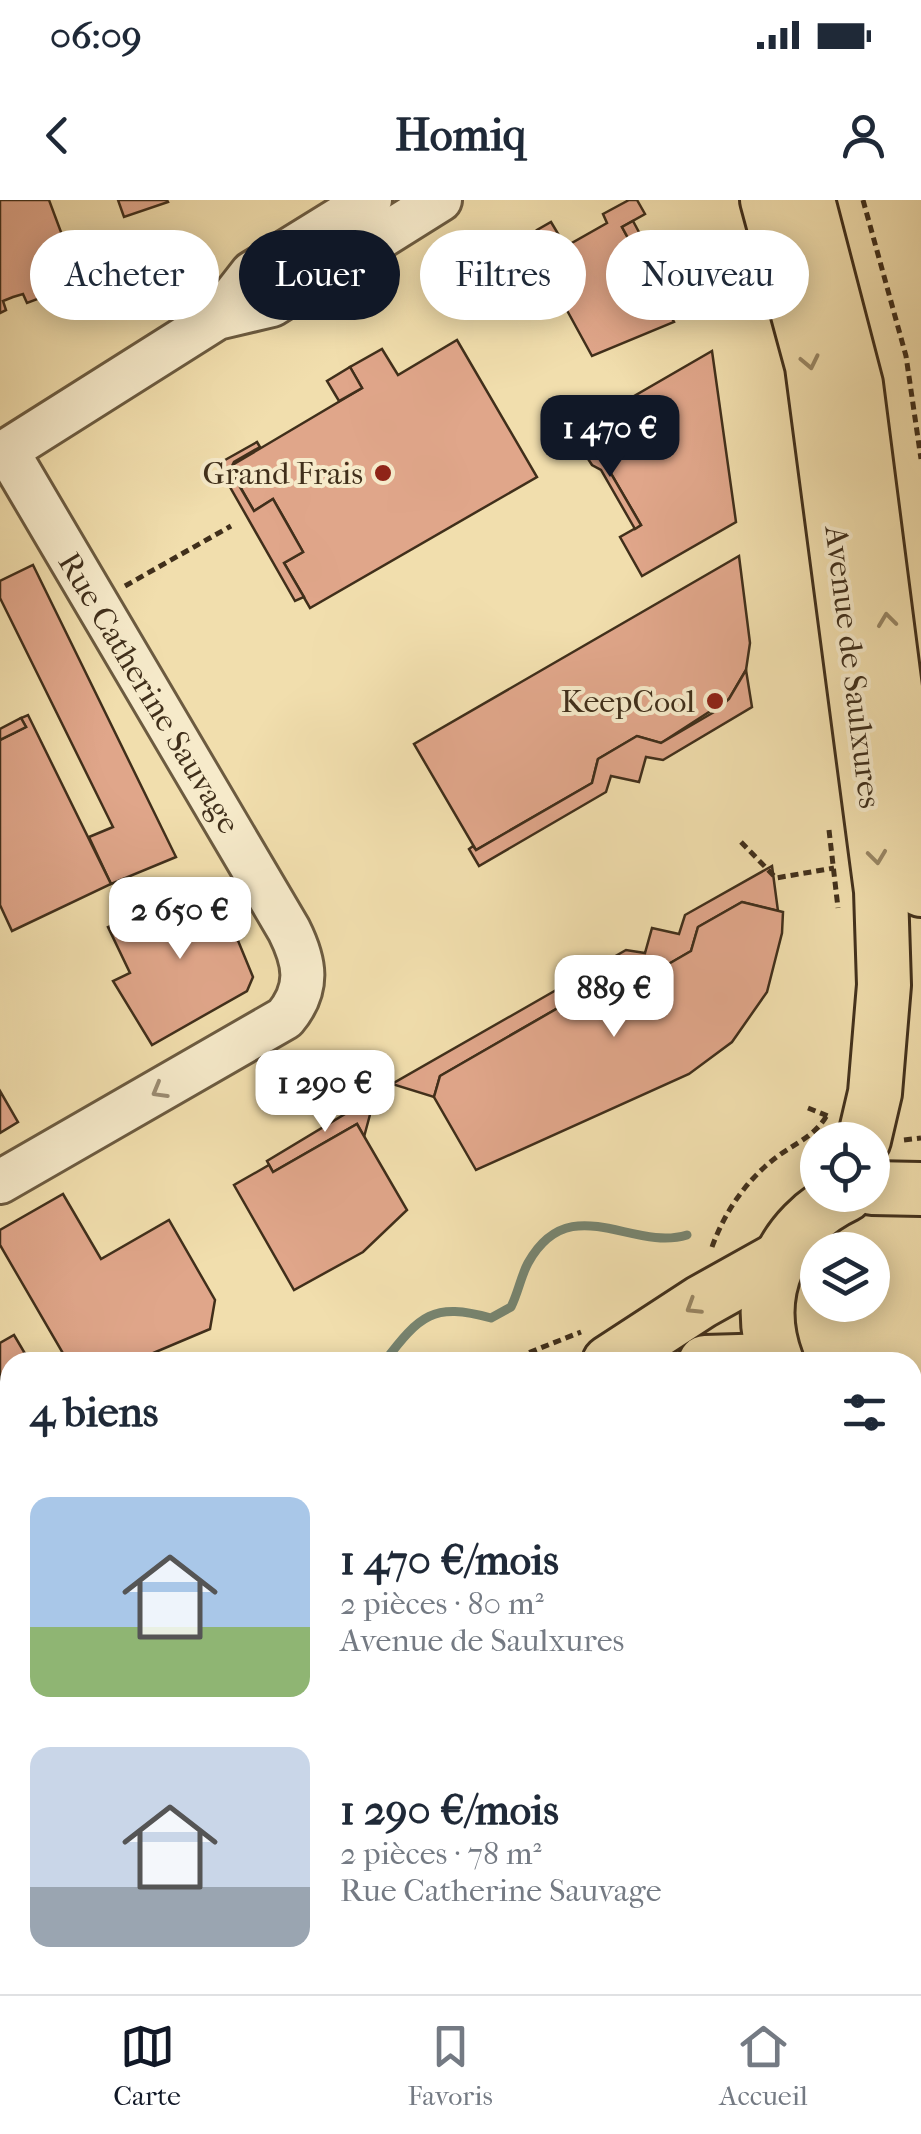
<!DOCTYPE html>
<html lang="fr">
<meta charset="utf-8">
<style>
:root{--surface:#fff;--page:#f2f2f3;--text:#1f2937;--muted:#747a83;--line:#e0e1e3;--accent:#111827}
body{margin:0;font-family:"IM FELL French Canon",serif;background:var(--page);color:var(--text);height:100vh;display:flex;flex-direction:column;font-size:38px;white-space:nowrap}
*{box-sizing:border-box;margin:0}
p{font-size:32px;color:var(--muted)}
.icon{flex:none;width:55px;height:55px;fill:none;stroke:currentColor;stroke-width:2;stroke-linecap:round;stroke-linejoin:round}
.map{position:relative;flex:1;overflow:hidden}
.drawer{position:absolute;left:0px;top:1152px;width:922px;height:642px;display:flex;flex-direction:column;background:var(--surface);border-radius:30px 30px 0 0;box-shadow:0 5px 25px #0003}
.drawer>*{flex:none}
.banner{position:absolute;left:30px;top:30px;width:862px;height:90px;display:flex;gap:20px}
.tools{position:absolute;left:800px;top:922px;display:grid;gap:20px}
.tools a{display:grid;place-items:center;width:90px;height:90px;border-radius:50%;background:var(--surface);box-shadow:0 5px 25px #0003;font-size:50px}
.price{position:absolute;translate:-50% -85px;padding:0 22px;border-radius:20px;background:#fff;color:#222;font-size:32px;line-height:65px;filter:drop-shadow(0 2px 5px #0008)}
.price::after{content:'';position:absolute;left:50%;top:60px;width:30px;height:22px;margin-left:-15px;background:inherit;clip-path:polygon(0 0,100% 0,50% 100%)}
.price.on{background:var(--accent);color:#fff}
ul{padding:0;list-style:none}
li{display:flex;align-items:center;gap:30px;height:250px;padding:0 30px}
li span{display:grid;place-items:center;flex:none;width:280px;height:200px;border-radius:20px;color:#555}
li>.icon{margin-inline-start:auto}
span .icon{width:120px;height:120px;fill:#fffc;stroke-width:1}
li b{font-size:42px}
h2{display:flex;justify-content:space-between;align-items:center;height:120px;padding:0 30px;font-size:42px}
.chip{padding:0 35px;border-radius:45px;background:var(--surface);box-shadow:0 5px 25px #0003;font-size:35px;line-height:90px}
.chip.on{background:var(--accent);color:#fff}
.status{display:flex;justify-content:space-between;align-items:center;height:70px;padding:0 50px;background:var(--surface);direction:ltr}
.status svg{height:28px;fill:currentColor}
header{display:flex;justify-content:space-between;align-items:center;height:130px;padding:0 30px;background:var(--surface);font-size:45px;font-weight:800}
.tab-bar{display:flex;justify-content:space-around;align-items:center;height:140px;border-top:2px solid var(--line);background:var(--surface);font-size:28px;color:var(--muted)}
.tab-bar a{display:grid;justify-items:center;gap:5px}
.tab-bar .on{color:var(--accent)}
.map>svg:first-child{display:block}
</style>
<div class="status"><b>06:09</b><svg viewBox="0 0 49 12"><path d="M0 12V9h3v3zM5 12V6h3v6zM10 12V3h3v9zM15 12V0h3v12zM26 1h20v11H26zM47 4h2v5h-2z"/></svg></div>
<header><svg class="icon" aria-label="back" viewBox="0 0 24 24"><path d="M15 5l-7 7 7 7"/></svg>Homiq<svg class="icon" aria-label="person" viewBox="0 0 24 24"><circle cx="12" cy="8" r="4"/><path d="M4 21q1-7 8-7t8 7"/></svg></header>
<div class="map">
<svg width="921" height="1794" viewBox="0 0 921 1794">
<rect width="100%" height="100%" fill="#f1dead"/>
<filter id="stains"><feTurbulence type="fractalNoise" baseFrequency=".002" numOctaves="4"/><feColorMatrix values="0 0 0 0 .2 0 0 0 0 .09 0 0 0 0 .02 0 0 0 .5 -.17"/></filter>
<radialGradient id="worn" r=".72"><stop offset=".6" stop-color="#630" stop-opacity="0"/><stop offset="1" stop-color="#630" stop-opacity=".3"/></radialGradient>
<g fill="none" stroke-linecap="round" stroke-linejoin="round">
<!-- stream -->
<g stroke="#77846f" stroke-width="9">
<path d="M 384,1162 C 420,1115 433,1102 491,1118 L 511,1107 C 518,1093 521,1076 528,1063 C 570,988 631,1052 687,1035"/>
<polyline points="0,1326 10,1322"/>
</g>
</g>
<!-- building -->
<g fill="#e0a68a" stroke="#402f1b" stroke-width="2.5">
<polygon points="0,0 49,0 80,83 27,103 23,94 13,97 3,101 6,110 0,113"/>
<polygon points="118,0 167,0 168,2 124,17"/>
<polygon points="629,0 637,0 645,14 622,27 674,122 592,156 540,61 607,23 603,14"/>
<polygon points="633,21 682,112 671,117 622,27"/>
<polygon points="551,22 560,37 546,45 537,30"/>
<polygon points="457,140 537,277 310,408 284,363 303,352 288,325 273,299 254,311 229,267 362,188 350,167 382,149 398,175"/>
<polygon points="712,151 736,322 642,376 620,337 641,325 592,241 581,248 572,232"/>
<polygon points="350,167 362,188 339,201 327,181"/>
<polygon points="592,241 641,325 635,329 601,270 592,265 581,248"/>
<polygon points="257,242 260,247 234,262 230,270 254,311 273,299 303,352 284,363 304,397 295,401 222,273 225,260"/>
<polygon points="739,356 750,443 746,470 729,499 661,543 637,536 598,559 592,583 476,650 414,544"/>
<polygon points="33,365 176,657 111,684 89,637 113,627 0,398 0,381"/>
<polygon points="746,470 752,507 663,560 646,557 639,582 611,576 606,592 479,666 469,649 473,646 476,650 592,583 598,559 637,536 661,543 714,512 729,499"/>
<polygon points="28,515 111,684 12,731 0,705 0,540 26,527 21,518"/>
<polygon points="21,518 26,527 0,540 0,529"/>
<polygon points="772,666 778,711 742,702 698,727 691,751 653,773 629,767 440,876 434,897 392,884 626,750 645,753 652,728 679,734 685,715"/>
<polygon points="213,680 253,777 247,791 152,845 113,781 130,773 108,727"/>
<polygon points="742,702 783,712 782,733 767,792 732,842 689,874 476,970 434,897 440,876 629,767 653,773 691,751 698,727"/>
<polygon points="0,891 18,922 0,933"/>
<polygon points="375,896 364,937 357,924 273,972 267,961"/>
<polygon points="357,924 407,1010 363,1052 294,1090 234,985 269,965 273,972"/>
<polygon points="63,994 101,1059 169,1020 215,1100 210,1129 132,1162 68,1162 0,1045 0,1030"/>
<polygon points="14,1135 30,1162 10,1162 10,1215 0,1221 0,1143"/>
<polygon points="914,1755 921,1758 921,1794 893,1794 897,1785 912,1785"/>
</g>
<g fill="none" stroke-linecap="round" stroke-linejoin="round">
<defs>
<g id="minor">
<polyline points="217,118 252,73 370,0"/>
<polyline points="0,255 217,118 272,105 440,0"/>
<path d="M 0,982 L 285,818 C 310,788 305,762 289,730 L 7,251"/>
</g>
<g id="major">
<polyline points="767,0 812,166 881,691 884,785 875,893 864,940"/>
<polyline points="808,0 856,184 921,690"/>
<polyline points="872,988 921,989"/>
<polyline points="609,1162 701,1102 778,1059"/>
<polyline points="705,1162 776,1160"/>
<path d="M 777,1162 C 751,1094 781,1026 846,995"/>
<polyline points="912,1237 921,1236"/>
<polyline points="0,1403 10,1399"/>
<polyline points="607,1794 612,1785"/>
</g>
</defs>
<!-- minor casing -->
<use href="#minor" stroke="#6c5b40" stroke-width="48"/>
<!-- major casing -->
<use href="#major" stroke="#402f1b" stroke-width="58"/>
<!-- path -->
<g stroke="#402f1b" stroke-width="5" stroke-dasharray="8 5" stroke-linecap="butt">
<polyline points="863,0 906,156 921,259"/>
<polyline points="125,386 231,326"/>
<polyline points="829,630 838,708"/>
<polyline points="741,642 776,678 834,668"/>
<polyline points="808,908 828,916"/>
<polyline points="904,940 921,938"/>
<path d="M 712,1047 C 725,1011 747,979 778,956 C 796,943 816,935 827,915"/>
<polyline points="505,1162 581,1132"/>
<polyline points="912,1307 921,1305"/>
<polyline points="0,1358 10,1354"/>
<polyline points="486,1794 489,1785"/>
</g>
<!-- minor -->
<use href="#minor" stroke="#f6eaca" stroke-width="42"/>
<!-- major -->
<use href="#major" stroke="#f1dead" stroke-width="52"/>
</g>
<!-- one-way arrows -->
<defs><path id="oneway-chevron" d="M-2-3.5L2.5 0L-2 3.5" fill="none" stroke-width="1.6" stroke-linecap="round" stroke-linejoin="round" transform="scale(2.5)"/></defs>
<g stroke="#988664">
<use href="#oneway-chevron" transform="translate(810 162) rotate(78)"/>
<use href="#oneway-chevron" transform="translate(887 420) rotate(-97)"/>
<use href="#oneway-chevron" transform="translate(877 657) rotate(83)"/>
<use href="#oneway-chevron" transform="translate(693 1107) rotate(148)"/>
</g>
<use stroke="#9b8c72" href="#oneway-chevron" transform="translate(159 891) rotate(150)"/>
<!-- markers -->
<g fill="#8f2418" stroke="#f6eaca" stroke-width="4">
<circle cx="383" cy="273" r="10"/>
<circle cx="715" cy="501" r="10"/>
</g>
<g text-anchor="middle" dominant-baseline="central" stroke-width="8" stroke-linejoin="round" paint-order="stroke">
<!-- poi labels -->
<g font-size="32" fill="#402f1b" stroke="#f6eaca" text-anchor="end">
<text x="363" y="273">Grand Frais</text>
<text x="695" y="501">KeepCool</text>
</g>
<!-- street labels -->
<g font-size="32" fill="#402f1b" stroke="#f6eaca">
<text transform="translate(853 467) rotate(83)">Avenue de Saulxures</text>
<text transform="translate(149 493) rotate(59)">Rue Catherine Sauvage</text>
</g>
</g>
<rect width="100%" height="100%" filter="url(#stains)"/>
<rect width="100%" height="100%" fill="url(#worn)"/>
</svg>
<div class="tools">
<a><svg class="icon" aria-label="locate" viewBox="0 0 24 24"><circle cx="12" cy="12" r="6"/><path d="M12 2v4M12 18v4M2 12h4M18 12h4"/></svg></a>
<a><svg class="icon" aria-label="layers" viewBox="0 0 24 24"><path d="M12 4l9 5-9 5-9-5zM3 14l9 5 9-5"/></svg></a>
</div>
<b class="price on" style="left:610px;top:280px">1 470 €</b>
<b class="price" style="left:180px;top:762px">2 650 €</b>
<b class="price" style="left:614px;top:840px">889 €</b>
<b class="price" style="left:325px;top:935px">1 290 €</b>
<div class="banner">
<a class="chip">Acheter</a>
<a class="chip on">Louer</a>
<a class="chip">Filtres</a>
<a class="chip">Nouveau</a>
</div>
<section class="drawer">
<h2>4 biens<svg class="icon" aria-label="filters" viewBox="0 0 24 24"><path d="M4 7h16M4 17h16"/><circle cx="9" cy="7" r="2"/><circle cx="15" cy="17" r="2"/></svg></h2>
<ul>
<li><span style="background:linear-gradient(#a9c7e8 65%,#8fb573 0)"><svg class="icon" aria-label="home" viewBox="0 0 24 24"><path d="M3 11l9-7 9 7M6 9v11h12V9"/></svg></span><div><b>1 470 €/mois</b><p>2 pièces · 80 m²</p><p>Avenue de Saulxures</p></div></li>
<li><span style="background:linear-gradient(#c9d6e8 70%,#9aa5b1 0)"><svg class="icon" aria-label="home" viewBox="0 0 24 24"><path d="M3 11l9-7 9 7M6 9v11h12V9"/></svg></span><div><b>1 290 €/mois</b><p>2 pièces · 78 m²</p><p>Rue Catherine Sauvage</p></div></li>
</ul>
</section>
</div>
<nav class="tab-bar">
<a class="on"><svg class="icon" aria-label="map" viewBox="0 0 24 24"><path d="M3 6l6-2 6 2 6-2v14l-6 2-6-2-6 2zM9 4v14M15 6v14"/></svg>Carte</a>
<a><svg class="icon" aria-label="saved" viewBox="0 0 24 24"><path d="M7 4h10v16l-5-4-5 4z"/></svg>Favoris</a>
<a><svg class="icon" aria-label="home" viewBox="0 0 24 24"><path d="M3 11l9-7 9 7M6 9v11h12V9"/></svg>Accueil</a>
</nav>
